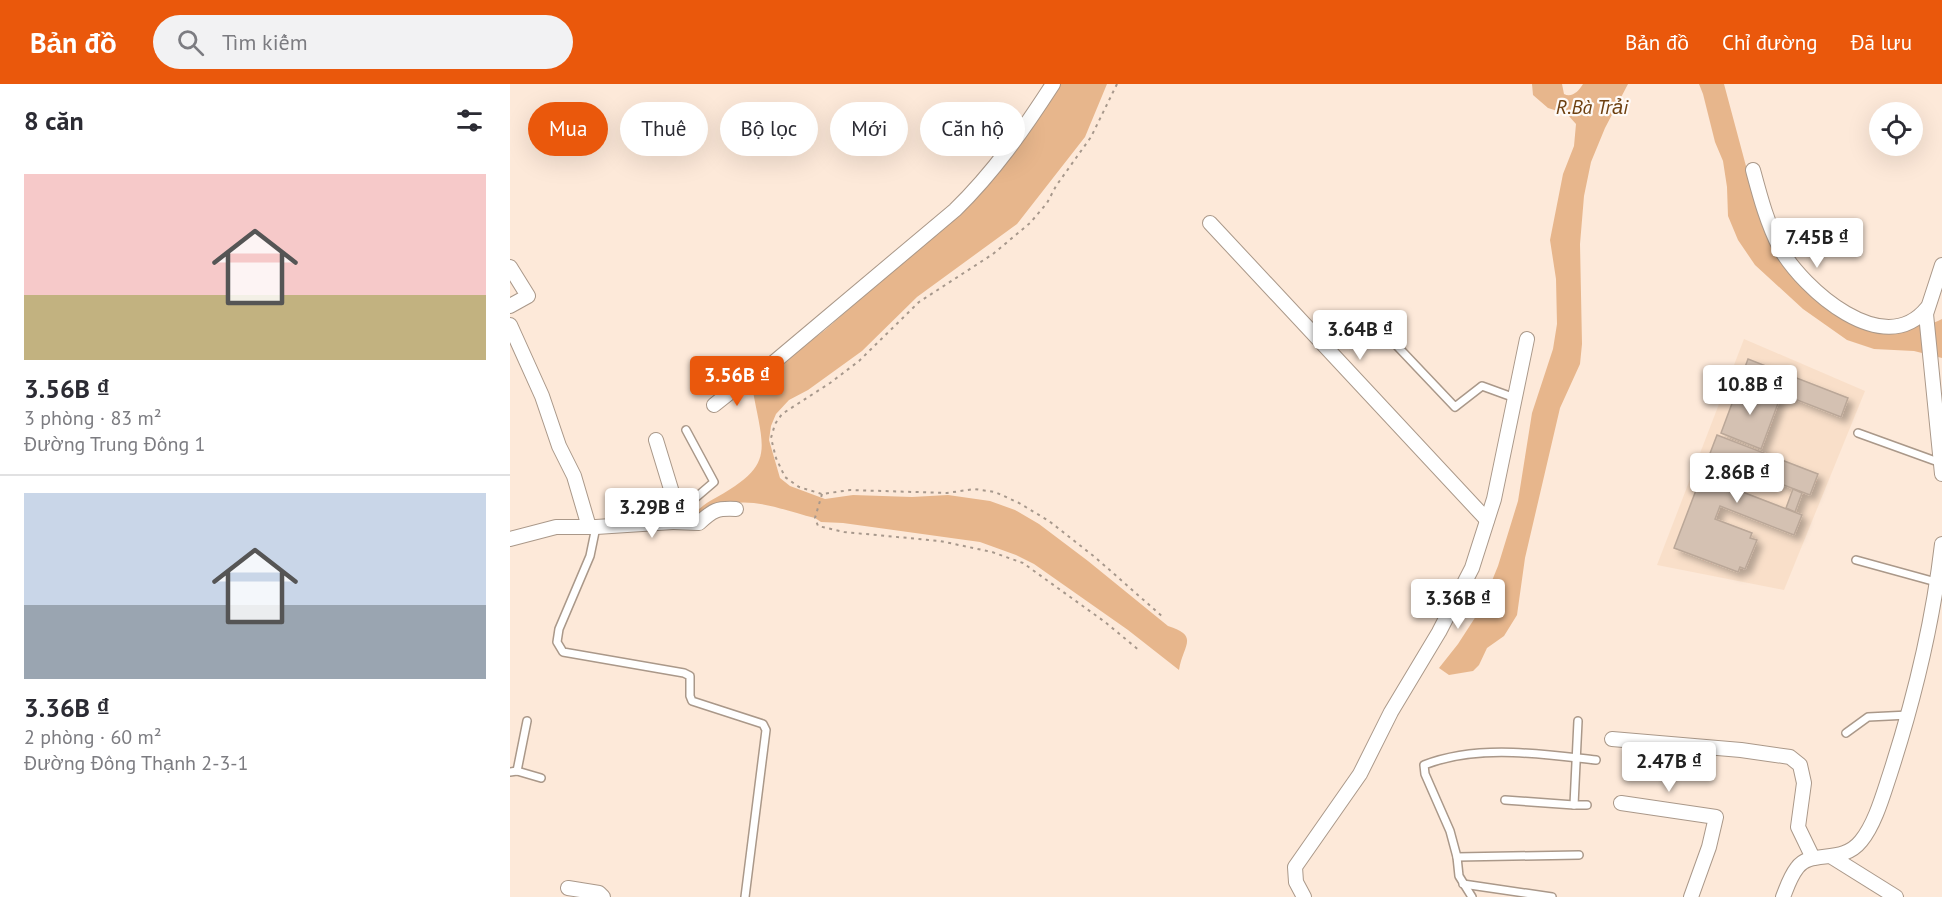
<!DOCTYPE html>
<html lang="vi">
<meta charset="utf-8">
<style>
:root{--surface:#fff;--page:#f2f2f3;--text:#2b2b33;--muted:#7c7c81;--line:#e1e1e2;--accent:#ea580c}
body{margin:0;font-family:"PT Sans",sans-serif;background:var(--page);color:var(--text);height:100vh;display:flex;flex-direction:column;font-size:22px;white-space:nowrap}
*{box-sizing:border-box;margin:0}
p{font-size:20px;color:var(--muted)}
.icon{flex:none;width:33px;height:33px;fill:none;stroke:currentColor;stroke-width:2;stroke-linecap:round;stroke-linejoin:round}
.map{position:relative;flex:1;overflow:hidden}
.side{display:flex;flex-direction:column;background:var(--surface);width:510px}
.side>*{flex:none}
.banner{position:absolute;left:18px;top:18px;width:570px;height:54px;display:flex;gap:12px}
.buttons{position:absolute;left:1359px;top:18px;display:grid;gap:12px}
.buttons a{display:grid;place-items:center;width:54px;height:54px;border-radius:50%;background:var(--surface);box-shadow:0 6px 24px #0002;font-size:30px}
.price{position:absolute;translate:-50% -51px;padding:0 14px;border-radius:6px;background:#fff;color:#222;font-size:20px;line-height:39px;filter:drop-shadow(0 2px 3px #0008)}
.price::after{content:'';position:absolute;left:50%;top:36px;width:18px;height:14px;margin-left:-9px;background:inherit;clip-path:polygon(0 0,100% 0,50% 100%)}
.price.selected{background:var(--accent);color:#fff}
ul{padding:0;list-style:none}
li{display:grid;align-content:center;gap:12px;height:318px;padding:0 24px}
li+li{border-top:2px solid var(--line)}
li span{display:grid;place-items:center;height:186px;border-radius:0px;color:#555}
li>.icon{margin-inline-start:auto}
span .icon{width:108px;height:108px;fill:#fffc;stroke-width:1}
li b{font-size:26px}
h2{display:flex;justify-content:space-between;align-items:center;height:72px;padding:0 24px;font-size:26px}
.pill{padding:0 21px;border-radius:27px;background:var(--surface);box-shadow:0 6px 24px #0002;font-size:21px;line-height:54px}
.pill.selected{background:var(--accent);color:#fff}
header{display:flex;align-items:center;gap:36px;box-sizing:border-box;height:84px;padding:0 30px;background:var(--accent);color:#fff}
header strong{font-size:28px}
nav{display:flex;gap:33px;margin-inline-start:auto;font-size:21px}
.search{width:420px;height:54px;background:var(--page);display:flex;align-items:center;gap:15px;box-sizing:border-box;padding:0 21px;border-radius:33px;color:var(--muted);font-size:22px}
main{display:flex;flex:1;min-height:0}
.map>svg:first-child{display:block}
</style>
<header>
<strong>Bản đồ</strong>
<div class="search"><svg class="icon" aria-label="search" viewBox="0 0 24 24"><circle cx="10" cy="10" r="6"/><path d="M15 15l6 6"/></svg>Tìm kiếm</div>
<nav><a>Bản đồ</a><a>Chỉ đường</a><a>Đã lưu</a></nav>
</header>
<main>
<section class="side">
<h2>8 căn<svg class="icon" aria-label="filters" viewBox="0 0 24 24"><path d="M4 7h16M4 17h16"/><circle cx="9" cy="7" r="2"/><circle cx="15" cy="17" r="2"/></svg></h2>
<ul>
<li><span style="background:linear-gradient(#f6c9c9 65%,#c2b280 0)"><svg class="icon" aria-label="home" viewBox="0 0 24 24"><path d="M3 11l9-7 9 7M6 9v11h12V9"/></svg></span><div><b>3.56B ₫</b><p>3 phòng · 83 m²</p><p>Đường Trung Đông 1</p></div></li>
<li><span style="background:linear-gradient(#c9d6e8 60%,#9aa5b1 0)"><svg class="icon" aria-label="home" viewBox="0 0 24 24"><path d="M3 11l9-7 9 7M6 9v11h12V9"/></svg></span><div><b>3.36B ₫</b><p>2 phòng · 60 m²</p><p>Đường Đông Thạnh 2-3-1</p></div></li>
</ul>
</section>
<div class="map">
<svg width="1432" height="813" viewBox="0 0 1432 813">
<defs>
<filter id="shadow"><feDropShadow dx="5.5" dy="5.5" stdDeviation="3" flood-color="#0004"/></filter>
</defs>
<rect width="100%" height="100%" fill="#fde9d9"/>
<!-- built -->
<polygon fill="#f9dfc9" points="1234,255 1355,307 1274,506 1147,481"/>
<!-- water -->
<g fill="#e7b68c">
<path d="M 550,0 L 597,0 L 575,53 L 507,140 L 407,213 L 352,267 L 298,306 L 279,316 L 266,330 L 261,342 L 259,356 L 270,394 L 280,402 L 315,415 L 343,411 L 402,413 L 438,411 L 480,417 L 505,426 L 529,440 L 578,477 L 658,542 C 690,552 673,561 669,586 L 618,546 L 524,480 L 506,471 L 470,458 L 333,439 L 311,438 L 305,434 C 272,426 241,411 207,423 C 200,425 194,432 188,437 L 177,433 C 185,429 192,422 200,417 C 267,380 254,370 242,302 L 315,246 L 470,110 L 526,39 Z"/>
<path d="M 1022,0 L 1052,0 L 1054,10 C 1062,14 1069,7 1073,0 L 1118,0 L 1095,44 L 1081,78 L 1074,112 L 1070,160 L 1072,260 L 1070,280 L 1050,324 L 1015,474 L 1007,531 L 994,552 L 977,564 L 969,581 L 963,587 L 939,591 L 929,584 L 948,560 L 970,526 L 988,482 L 1008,417 L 1022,329 L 1043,265 L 1047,240 L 1046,195 L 1040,156 L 1053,90 L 1064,62 L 1066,40 L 1057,30 L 1038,24 L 1023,11 Z"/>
<path d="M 1189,0 L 1214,0 L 1248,127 L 1324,228 C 1357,234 1402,252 1432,235 L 1432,274 L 1404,267 L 1364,265 L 1337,256 L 1293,225 L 1245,181 L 1228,156 L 1218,132 L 1217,103 L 1213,77 L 1205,58 L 1193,10 Z"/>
</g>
<!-- building -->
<g fill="#d4c1b2" stroke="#baa798" stroke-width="1.5" filter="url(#shadow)">
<polygon points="1238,275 1338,314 1331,333 1231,294"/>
<polygon points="1230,298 1270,314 1251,365 1211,349"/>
<polygon points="1207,351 1308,390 1300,411 1224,382 1217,402 1292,431 1284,451 1210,422 1205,435 1242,449 1240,454 1247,456 1235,485 1230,483 1228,488 1164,464"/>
<polygon points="1283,405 1292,409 1285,428 1276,424"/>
</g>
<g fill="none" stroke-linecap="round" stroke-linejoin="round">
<defs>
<g id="service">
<polyline points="871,245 945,323 972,302 1005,314"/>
<polyline points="1348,349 1431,379"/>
<polyline points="169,428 204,398 176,346"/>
<polyline points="86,443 80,472 49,545 47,558 53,568 174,589 180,592 180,612 182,617 253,640 256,646 235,813"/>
<polyline points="1346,476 1426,498"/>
<polyline points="1068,637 1064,721 1077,721"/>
<polyline points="1336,649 1358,633 1399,631"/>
<polyline points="7,687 17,637"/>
<polyline points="0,688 7,687 31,694"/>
<polyline points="995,716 1064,721"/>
<polyline points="947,773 1069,771"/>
<polyline points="953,800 1042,813"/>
<path d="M 962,813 L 949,792 L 947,773 L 940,747 L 915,690 L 914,681 C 968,660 1031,670 1086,676"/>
</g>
<g id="minor">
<path d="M 1243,86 C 1250,112 1257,139 1270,164 C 1293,205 1374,277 1417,224"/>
<polyline points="700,139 977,436"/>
<polyline points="1432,181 1416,230 1432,390"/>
<polyline points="0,183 18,212 0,222"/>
<polyline points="0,241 32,312 49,362 64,392 79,443"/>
<path d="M 204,321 L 228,302 L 238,299 L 250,290 L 445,126 C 484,88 514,45 543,0"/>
<path d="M 163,438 L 189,439 C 203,426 207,424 226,425"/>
<polyline points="0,455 46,443 86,443 163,438 168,428 146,356"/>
<polyline points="1102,655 1231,666 1280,673 1290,681 1294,699 1288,743 1303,774"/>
<polyline points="1111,719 1206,733 1199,763 1181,813"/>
<polyline points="1322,773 1386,813"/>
<polyline points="58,804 89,809 93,813"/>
<polyline points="794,813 786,798 785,783 850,690 881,628 929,548 962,484 984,415 1017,255"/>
<path d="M 1273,813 C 1277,803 1280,793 1287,784 C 1300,765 1332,781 1351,757 C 1365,740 1373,711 1380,690 C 1404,616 1423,538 1432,460"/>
</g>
</defs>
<!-- service casing -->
<use href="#service" stroke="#aa9889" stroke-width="10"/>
<!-- minor casing -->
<use href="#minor" stroke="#aa9889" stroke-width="16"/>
<!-- path -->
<g stroke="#a7988c" stroke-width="2" stroke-dasharray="3 4.5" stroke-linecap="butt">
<polyline points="607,0 581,53 546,102 537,119 520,139 483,170 409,218 349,277 320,299 272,330 265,340 261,354 266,374 275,393 289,403 312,410 340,406 437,409 464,405 485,408 509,419 539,437 586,474 654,534"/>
<polyline points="312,410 305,434 308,442 334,448 430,457 482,468 513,479 595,538 630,567"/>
</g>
<!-- service -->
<use href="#service" stroke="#fff" stroke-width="7"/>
<!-- minor -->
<use href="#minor" stroke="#fff" stroke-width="14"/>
</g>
<g text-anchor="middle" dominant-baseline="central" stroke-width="4.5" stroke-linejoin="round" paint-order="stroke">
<!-- water labels -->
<g font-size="20" font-style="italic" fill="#6e4010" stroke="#fefaf7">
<text x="1082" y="23">R.Bà Trải</text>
</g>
</g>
</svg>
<div class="buttons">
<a><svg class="icon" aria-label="locate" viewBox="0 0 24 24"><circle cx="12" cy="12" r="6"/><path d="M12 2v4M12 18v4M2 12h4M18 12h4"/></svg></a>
</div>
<b class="price" style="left:1307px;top:185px">7.45B ₫</b>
<b class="price" style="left:850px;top:277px">3.64B ₫</b>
<b class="price selected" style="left:227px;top:323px">3.56B ₫</b>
<b class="price" style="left:1240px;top:332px">10.8B ₫</b>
<b class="price" style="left:1227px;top:420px">2.86B ₫</b>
<b class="price" style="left:142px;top:455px">3.29B ₫</b>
<b class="price" style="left:948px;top:546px">3.36B ₫</b>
<b class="price" style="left:1159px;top:709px">2.47B ₫</b>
<div class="banner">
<a class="pill selected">Mua</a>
<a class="pill">Thuê</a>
<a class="pill">Bộ lọc</a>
<a class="pill">Mới</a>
<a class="pill">Căn hộ</a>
</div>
</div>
</main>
